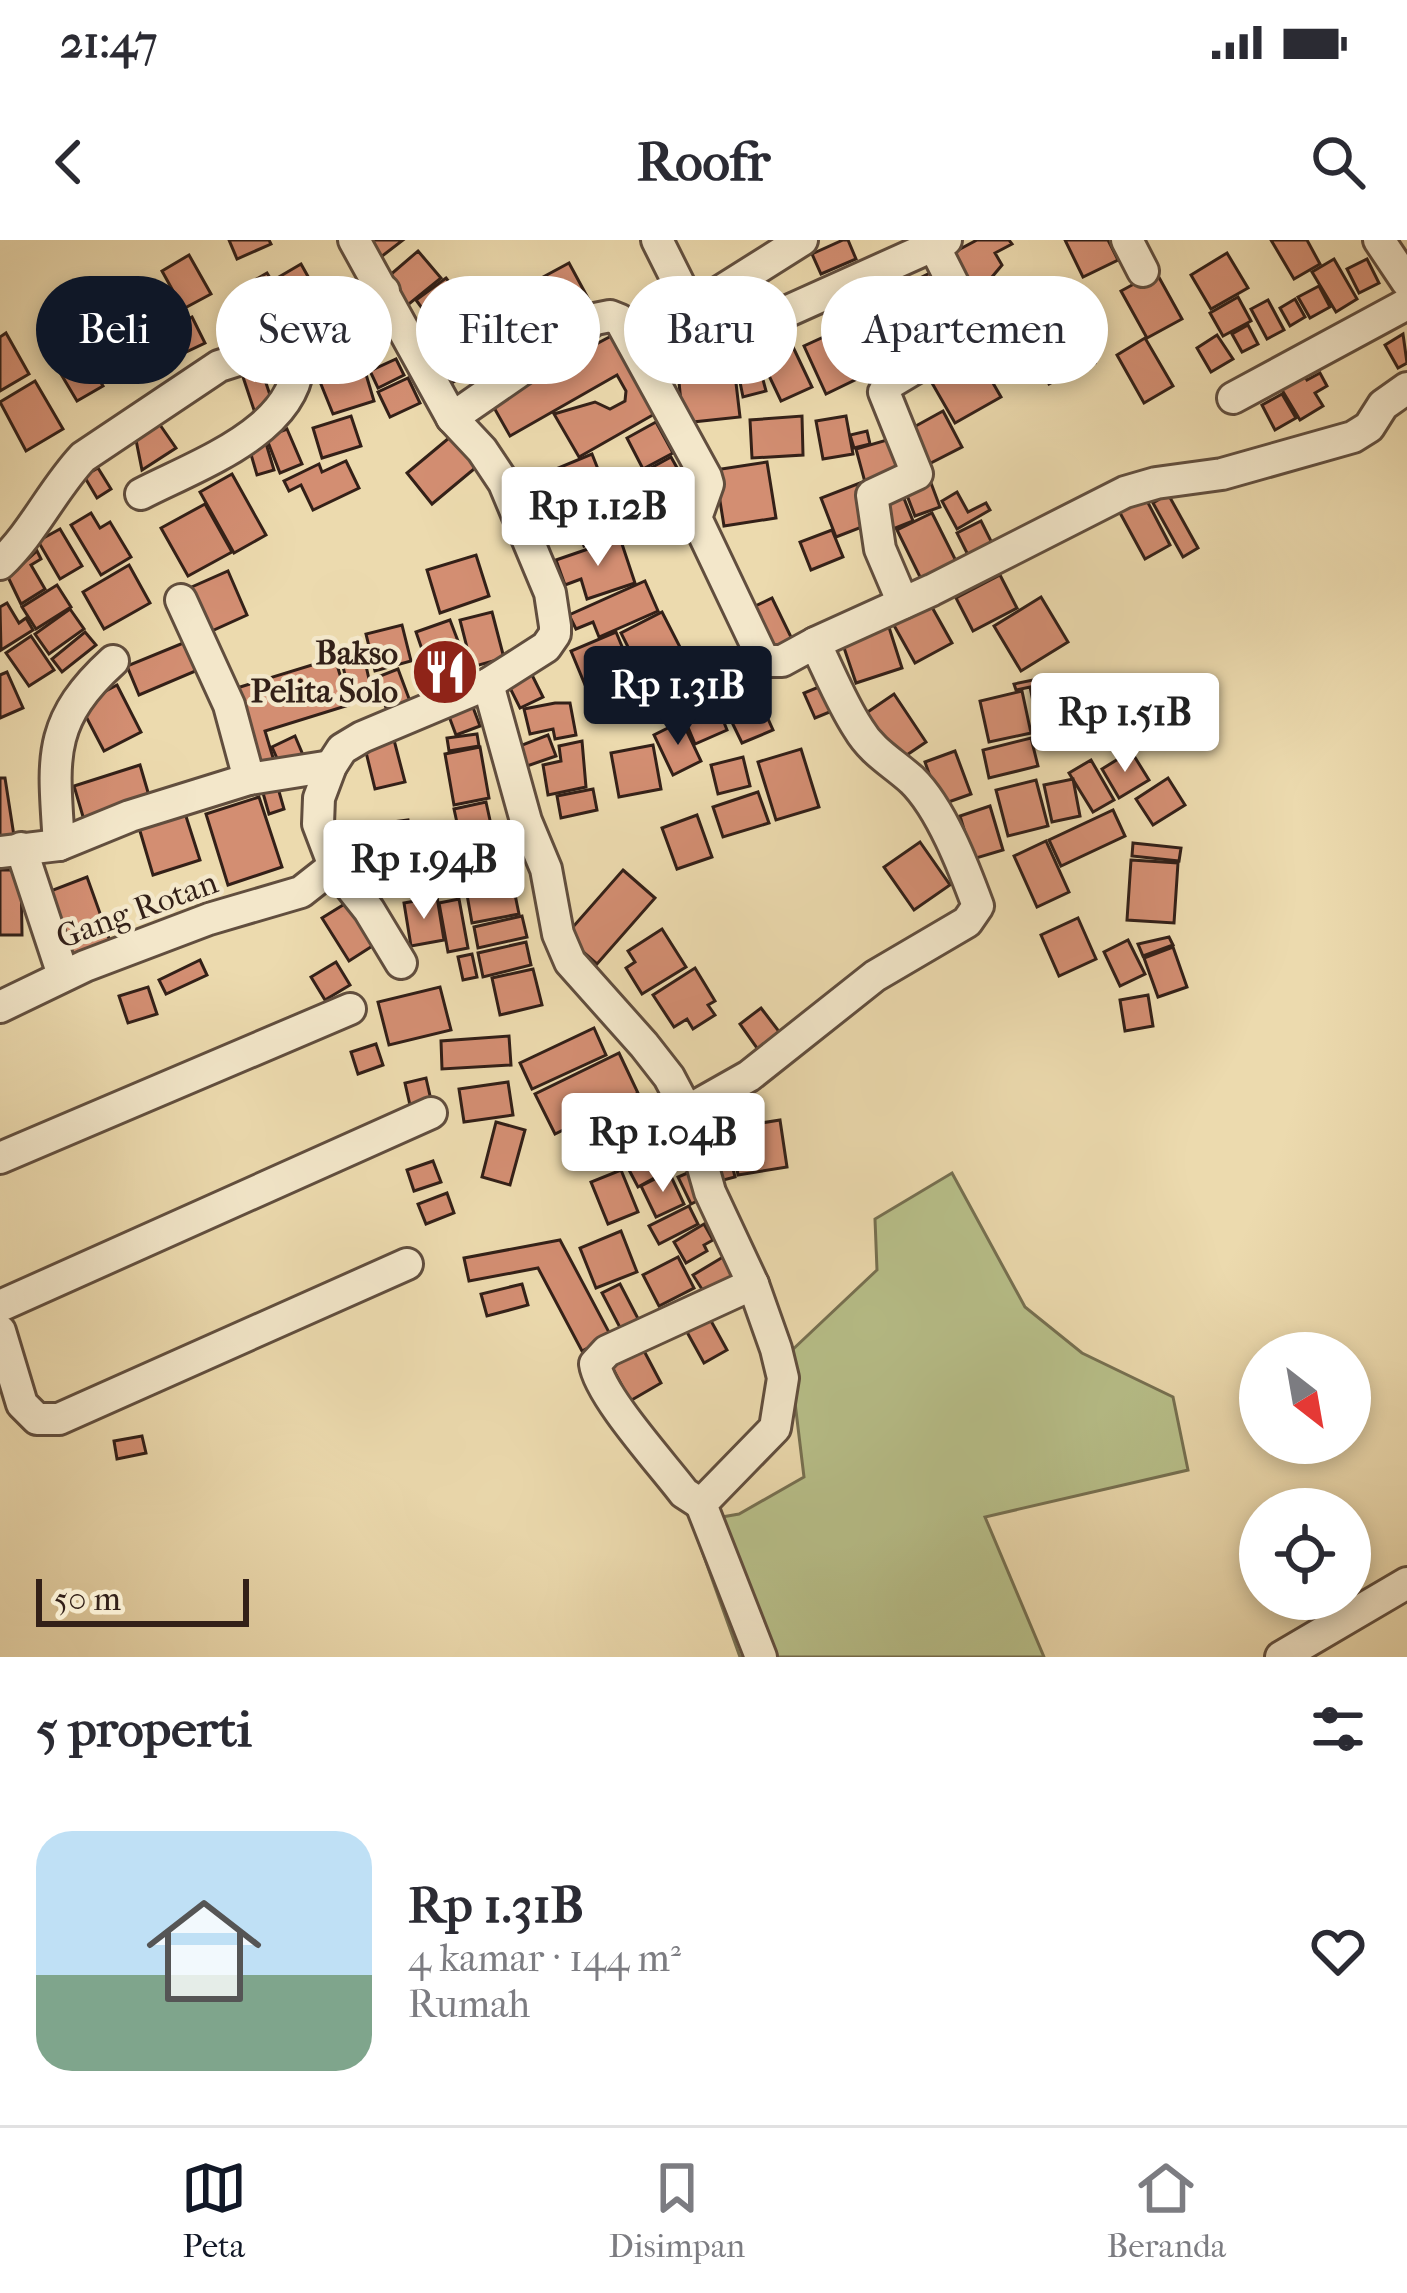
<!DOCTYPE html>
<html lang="id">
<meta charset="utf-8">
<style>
:root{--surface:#fff;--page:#f7f7f7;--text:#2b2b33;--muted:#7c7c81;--line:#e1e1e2;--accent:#111827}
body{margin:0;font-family:"IM FELL French Canon",serif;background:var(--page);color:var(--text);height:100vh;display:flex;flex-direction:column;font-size:45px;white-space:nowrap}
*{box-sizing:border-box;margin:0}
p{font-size:39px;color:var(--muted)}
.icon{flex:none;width:66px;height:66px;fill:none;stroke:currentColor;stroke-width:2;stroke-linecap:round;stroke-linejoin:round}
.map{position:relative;height:1417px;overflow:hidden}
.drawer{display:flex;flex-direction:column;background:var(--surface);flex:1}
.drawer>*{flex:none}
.banner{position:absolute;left:36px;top:36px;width:1335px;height:108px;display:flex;gap:24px}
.needle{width:78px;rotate:149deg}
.fabs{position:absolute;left:1239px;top:1092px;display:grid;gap:24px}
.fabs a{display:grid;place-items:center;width:132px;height:132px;border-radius:50%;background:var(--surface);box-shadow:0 6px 18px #0003;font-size:60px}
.scale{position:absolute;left:36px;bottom:30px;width:213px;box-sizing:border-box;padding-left:12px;border:6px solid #332018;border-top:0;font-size:33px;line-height:42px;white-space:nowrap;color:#332018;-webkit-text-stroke:9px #f3e7ca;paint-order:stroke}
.price{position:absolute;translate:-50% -102px;padding:0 27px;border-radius:12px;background:#fff;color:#222;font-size:39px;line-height:78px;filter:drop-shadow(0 3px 6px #0008)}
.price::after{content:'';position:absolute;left:50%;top:72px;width:36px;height:27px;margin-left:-18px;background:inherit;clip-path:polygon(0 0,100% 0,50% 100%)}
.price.on{background:var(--accent);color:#fff}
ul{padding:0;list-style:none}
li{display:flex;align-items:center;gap:36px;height:300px;padding:0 36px}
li+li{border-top:3px solid var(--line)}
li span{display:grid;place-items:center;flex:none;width:336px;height:240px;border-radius:36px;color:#555}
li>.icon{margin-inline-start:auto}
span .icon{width:144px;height:144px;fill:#fffc;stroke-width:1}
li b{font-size:51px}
h2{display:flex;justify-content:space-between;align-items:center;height:144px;padding:0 36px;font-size:51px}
.pill{padding:0 42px;border-radius:54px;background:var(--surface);box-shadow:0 6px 18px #0003;font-size:42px;line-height:108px}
.pill.on{background:var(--accent);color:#fff}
.status{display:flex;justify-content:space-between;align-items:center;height:84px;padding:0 60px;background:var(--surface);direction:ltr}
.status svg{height:33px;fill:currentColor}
header{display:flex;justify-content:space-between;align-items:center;height:156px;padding:0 36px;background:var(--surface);font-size:54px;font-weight:800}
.tabs{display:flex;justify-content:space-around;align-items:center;height:168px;border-top:3px solid var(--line);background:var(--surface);font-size:33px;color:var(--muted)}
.tabs a{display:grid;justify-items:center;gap:6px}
.tabs .on{color:var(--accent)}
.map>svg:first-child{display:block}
</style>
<div class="status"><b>21:47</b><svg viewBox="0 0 49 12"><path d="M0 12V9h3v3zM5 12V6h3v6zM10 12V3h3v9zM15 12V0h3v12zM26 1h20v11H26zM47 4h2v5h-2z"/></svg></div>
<header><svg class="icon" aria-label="back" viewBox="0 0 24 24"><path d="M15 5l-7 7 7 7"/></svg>Roofr<svg class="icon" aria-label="search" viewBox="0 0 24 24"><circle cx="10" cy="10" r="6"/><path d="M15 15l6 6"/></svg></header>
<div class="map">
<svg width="1407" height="1417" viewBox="0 0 1407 1417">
<rect width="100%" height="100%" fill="#ecdaae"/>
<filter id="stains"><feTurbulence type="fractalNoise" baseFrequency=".00167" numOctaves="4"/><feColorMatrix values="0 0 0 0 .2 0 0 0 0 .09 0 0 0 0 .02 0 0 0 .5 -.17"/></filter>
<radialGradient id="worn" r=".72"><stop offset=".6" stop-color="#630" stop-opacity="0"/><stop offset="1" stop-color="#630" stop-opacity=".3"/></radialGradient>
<!-- green -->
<polygon fill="#b8c08a" stroke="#767051" stroke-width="3" points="952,933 1025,1067 1082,1113 1173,1157 1188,1230 985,1277 1044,1417 740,1417 697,1297 723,1282 722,1277 739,1274 804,1237 789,1113 877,1030 875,979"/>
<!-- building -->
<g fill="#d38e72" stroke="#332018" stroke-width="3">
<polygon points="229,0 269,0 271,4 237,19"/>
<polygon points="361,0 403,0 377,20"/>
<polygon points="843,0 848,0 856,19 821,34 812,14"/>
<polygon points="977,0 1009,0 1012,4 995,13 1002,25 992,37 996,44 1008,38 1018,57 977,79 945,17"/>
<polygon points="1065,0 1108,0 1118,20 1083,37"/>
<polygon points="1271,0 1307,0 1320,24 1294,39"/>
<polygon points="418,11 441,38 404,68 382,42"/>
<polygon points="1227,13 1248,48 1211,69 1191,35"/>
<polygon points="189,15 211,54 183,69 162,31"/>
<polygon points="1334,19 1357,59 1336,72 1312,32"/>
<polygon points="1367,19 1379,43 1359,53 1347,29"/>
<polygon points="569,23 589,60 563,74 543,37"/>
<polygon points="301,24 315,49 286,66 293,77 268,92 243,47 267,33 272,41"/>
<polygon points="1156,32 1182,79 1147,98 1121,51"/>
<polygon points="930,33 944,62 929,70 914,41"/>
<polygon points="446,38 474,75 444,98 416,60"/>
<polygon points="149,43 170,80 143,96 121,58"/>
<polygon points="1319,46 1330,67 1310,78 1298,57"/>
<polygon points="1238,57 1251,81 1223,96 1210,73"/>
<polygon points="919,59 934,94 910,104 895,69"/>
<polygon points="1295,59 1305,77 1290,86 1280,68"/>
<polygon points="1268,60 1284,90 1267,99 1251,69"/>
<polygon points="536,62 549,92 528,101 515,72"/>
<polygon points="857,67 871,96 851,105 838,77"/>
<polygon points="890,67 907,107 886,116 869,76"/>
<polygon points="92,73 122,120 100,134 70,87"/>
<polygon points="1066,73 1082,103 1066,111 1050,82"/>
<polygon points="509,75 525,106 491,124 475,93"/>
<polygon points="192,77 205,103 184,113 171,87"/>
<polygon points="1248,85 1258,104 1242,112 1232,94"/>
<polygon points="839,90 861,137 826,154 804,106"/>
<polygon points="340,92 355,104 330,112 327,99"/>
<polygon points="1053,92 1073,131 1049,144 1029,104"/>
<polygon points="6,93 29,134 0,151 0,97"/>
<polygon points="615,94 658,172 579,217 554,174 595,162 610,169 625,161 626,151 617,135 510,196 488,157 594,97 598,103"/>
<polygon points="1403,94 1407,123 1398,128 1385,105"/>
<polygon points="1217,95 1233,119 1211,132 1197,108"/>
<polygon points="1145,98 1173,146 1144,163 1117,115"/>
<polygon points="469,101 483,124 450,144 435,122"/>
<polygon points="77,104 103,146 77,161 52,119"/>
<polygon points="1086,105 1095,123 1079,131 1070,113"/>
<polygon points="754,106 766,151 743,157 734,112"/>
<polygon points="793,107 812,147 781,161 762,121"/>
<polygon points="974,110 1001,157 955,183 928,136"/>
<polygon points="339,114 346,137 365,131 374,161 333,174 312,122"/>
<polygon points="396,119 404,135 378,148 370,131"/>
<polygon points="260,125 274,167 255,173 241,131"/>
<polygon points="734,126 740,177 683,183 678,132"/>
<polygon points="1299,126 1307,140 1320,133 1327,146 1315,153 1323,166 1300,180 1276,140"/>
<polygon points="408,138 420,163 390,177 378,152"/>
<polygon points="35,141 63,189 26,211 0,162"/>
<polygon points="1282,154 1296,178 1275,190 1262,165"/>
<polygon points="943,171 962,207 921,228 903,193"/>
<polygon points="351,176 361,206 322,218 313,188"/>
<polygon points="802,176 803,215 752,218 750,180"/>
<polygon points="846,176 853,214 823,219 816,181"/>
<polygon points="158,182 176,208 142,230 135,195"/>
<polygon points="656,182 673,213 643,229 627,198"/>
<polygon points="287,189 302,224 280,233 266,197"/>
<polygon points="867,191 870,204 854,208 850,195"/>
<polygon points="455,193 480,224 432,264 407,233"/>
<polygon points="897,197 907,234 866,246 856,209"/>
<polygon points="265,200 274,230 257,235 248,204"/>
<polygon points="592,214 605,247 558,265 556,261 545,266 539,253 551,248 546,233"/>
<polygon points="671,217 686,244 664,256 649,229"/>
<polygon points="346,221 359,248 313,270 301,245 289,251 284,241 319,224 322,232"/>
<polygon points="767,222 776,278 724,286 715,230"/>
<polygon points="98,228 111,249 97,258 84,236"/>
<polygon points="641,230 661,286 626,298 606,243"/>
<polygon points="232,234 266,295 234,313 200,252"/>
<polygon points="928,235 940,267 915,276 903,245"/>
<polygon points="860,243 875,282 836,297 821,258"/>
<polygon points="899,246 913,281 888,291 875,256"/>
<polygon points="957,252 968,272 986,263 990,270 957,289 942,261"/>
<polygon points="600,253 615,295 584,306 569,265"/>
<polygon points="1168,254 1198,308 1183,317 1153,263"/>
<polygon points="1145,257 1170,305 1145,319 1119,271"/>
<polygon points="205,264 232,312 188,336 161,288"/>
<polygon points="91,273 100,288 110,282 131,317 101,335 71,285"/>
<polygon points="932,273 959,327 924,345 897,290"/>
<polygon points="981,281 993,305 969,317 957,293"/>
<polygon points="60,289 82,326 60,339 38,301"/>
<polygon points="832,290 843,317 811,330 800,302"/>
<polygon points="620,298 635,343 587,359 581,339 565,345 556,320"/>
<polygon points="37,311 41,319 31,325 45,349 21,364 8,337"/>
<polygon points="476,315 489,356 440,373 427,330"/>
<polygon points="129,325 150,363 104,389 83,352"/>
<polygon points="228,331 247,375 205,394 185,350"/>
<polygon points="1000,335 1017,368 973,391 956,358"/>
<polygon points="645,341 658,371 599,397 593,382 576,389 569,375"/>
<polygon points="57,345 71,367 36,389 22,367"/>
<polygon points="1041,357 1068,402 1021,431 994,386"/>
<polygon points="772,358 792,399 767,411 747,370"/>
<polygon points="928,360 952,403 915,423 891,380"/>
<polygon points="7,363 19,383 26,378 33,390 1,410 0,367"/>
<polygon points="70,369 84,389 49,414 35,394"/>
<polygon points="492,372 504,418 472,427 460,380"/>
<polygon points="662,372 683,413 641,433 621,393"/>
<polygon points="450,380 461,409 426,421 416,392"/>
<polygon points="887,381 902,428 856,443 840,396"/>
<polygon points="402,385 411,421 375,431 366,394"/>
<polygon points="85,392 96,405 62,432 52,419"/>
<polygon points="616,392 633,433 588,452 571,411"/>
<polygon points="31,396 54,430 29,446 6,413"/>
<polygon points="193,399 205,427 139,455 127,426"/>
<polygon points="362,408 371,448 349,453 340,413"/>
<polygon points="450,417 459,443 426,454 417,428"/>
<polygon points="335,418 349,465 265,491 274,521 250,528 227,451"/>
<polygon points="398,429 411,464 388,473 375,438"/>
<polygon points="7,432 23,468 0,478 0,435"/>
<polygon points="732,432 742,454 760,446 764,457 759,459 773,490 742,503 712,441"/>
<polygon points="532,435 543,457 520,468 509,446"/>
<polygon points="1038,439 1047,473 1036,476 1030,447 1016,450 1014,444"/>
<polygon points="831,442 842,467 815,478 804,453"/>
<polygon points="117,445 141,492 104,511 80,465"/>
<polygon points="1022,451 1031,493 989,502 980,461"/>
<polygon points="894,454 926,502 892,525 859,478"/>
<polygon points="715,460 727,490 695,504 682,473"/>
<polygon points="471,462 480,486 456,495 447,471"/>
<polygon points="555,463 570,463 576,495 555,499 553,489 530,494 524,469"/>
<polygon points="682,481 701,521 673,535 654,495"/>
<polygon points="477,494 479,506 449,511 447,498"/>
<polygon points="548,495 556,516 524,527 517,507"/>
<polygon points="295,496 303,515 280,525 272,507"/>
<polygon points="1031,498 1038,526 989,538 983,510"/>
<polygon points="394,500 405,542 375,549 365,508"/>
<polygon points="582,501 586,547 548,555 543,525 561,521 559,506"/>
<polygon points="653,505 661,549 619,557 611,513"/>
<polygon points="480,507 489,558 454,565 445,514"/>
<polygon points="801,509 819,567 776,580 758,522"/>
<polygon points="955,511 971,554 940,565 925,522"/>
<polygon points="1131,511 1149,540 1119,558 1102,529"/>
<polygon points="743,517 750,546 718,554 711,525"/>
<polygon points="1091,520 1114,560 1093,572 1069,533"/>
<polygon points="140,525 150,559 84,580 74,546"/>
<polygon points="0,538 5,538 14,596 0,598"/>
<polygon points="1168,538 1185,565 1153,585 1136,559"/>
<polygon points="1073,539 1080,576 1052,582 1044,545"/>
<polygon points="1036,540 1048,586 1008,596 996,550"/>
<polygon points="278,548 284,569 269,574 263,553"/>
<polygon points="593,549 597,570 561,578 557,556"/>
<polygon points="758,552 769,583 723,597 713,567"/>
<polygon points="259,557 282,627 228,645 206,574"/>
<polygon points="486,562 493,594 461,601 454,569"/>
<polygon points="990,566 1003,610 973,619 960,576"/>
<polygon points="183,567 200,620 153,635 137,581"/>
<polygon points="1113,570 1125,596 1061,626 1049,600"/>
<polygon points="697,575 712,617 677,629 662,588"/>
<polygon points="408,580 414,624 352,632 347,588"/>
<polygon points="1046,601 1069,652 1037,667 1014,616"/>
<polygon points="920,602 950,645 914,670 884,627"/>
<polygon points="1133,603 1181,608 1179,621 1132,616"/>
<polygon points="1131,620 1178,623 1174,683 1127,680"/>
<polygon points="0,630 21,630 22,695 0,695"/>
<polygon points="623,630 655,658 597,724 565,696"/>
<polygon points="87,637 111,704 64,720 40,655"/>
<polygon points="512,640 519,674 472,683 466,649"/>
<polygon points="437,657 444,700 411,706 404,663"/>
<polygon points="459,659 468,708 448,712 439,663"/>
<polygon points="351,660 377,703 349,721 322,678"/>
<polygon points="522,676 527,697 478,708 474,687"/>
<polygon points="1078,678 1096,719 1059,736 1041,695"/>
<polygon points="662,689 686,727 642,754 626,728 635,722 628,711"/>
<polygon points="1169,697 1173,705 1143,716 1138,704"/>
<polygon points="1128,700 1145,734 1120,746 1104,712"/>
<polygon points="526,702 531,725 483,737 478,713"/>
<polygon points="1173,707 1187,747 1158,757 1144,718"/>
<polygon points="472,714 477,737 463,740 458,717"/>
<polygon points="200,720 207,735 166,754 159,740"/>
<polygon points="336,722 350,745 325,760 311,737"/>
<polygon points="695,728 715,761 708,765 715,775 693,789 687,779 674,787 653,755"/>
<polygon points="533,729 542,765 500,775 492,738"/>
<polygon points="148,747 157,774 128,783 119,756"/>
<polygon points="440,747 451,790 389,805 378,762"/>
<polygon points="1148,755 1153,786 1125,791 1120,760"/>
<polygon points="761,768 784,798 762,815 740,784"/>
<polygon points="594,788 606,815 532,849 520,823"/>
<polygon points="509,796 511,825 442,829 441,801"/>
<polygon points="376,804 383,825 358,834 351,812"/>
<polygon points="619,813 638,853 555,894 535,854"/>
<polygon points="426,838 433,869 412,874 405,843"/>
<polygon points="508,842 513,875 464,882 459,849"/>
<polygon points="780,880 787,927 738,935 732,900 757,896 755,884"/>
<polygon points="496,882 525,890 510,945 482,937"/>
<polygon points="726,901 735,937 712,943 703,907"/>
<polygon points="663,906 674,927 638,947 627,926"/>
<polygon points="433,921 441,942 414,951 407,930"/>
<polygon points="621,930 638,972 608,984 591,942"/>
<polygon points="692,931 705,957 691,964 678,937"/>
<polygon points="669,932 684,964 656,977 641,946"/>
<polygon points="447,953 454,973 426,984 418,964"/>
<polygon points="689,966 698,984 659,1004 649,986"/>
<polygon points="704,984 713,1000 704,1005 707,1011 686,1023 674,1002"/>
<polygon points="621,991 637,1032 596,1048 580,1008"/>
<polygon points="560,1000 611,1096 582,1111 538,1028 469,1041 464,1018"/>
<polygon points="678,1017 694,1048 659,1066 643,1035"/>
<polygon points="723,1017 734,1036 705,1054 693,1035"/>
<polygon points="522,1044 528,1065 487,1076 481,1054"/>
<polygon points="620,1044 644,1090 626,1099 602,1053"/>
<polygon points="705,1070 727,1110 704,1123 682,1083"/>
<polygon points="643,1109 661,1143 630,1161 612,1127"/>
<polygon points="142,1196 146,1213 117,1219 114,1201"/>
</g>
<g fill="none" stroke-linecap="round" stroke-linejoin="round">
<defs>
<g id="minor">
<polyline points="354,0 452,178 482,210 504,243 550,353 555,386 555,394 546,407 488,444 362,497 342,509 331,526 319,558 318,584 334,626 369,670 401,723"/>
<polyline points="657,0 685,56 695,61 710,58 802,0"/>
<polyline points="1127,0 1143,31"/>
<polyline points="1379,0 1407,42"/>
<polyline points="650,133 946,0"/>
<polyline points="1233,158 1407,64"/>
<path d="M 452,178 L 595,79 L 610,76 L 620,80 L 706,237 L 708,244 L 696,278 L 764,421 L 782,421 L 815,403 C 829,431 841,462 858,488 C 872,512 892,522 912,540 C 941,568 964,628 978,666 L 967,682 L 875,736 L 749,836 L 687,871"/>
<path d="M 141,254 C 201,223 314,185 297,101 L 384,51"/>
<path d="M 0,324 C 34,292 52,250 83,217 L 219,126 L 297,101"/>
<polyline points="181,360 229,465 249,539"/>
<polyline points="903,363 880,309 872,255 917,234 884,152 890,143 977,91 934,6"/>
<polyline points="815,403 932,350 1125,252 1156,243 1222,234 1353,197 1369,187 1383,165 1407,148"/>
<polyline points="488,444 526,581 546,629 558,694 570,722 644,805 669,837 687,871 710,952 753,1044 776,1109 783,1138 775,1188 701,1264 761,1417"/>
<path d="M 59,605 C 54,521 45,483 113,421"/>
<polyline points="21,608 63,735"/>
<polyline points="0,612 59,605 130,576 249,539 331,526"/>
<polyline points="0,767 85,726 209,679 301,652 334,626"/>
<polyline points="0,918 350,769"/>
<polyline points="0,1066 431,873"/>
<polyline points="0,1091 22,1164 37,1179 59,1179 407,1024"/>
<path d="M 701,1264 L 684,1253 C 663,1225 599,1155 595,1124 L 607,1111 L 753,1044"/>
<polyline points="1281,1417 1407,1343"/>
</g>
</defs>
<!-- minor casing -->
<use href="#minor" stroke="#614e3e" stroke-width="36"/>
<!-- minor -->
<use href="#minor" stroke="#f3e7ca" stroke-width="30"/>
</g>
<!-- icons -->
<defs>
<symbol id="restaurant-disc" viewBox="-11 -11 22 22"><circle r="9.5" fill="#8f2418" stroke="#f3e7ca"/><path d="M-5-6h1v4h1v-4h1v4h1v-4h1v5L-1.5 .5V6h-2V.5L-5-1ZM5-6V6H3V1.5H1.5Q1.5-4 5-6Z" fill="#fff"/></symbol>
</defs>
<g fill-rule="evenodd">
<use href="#restaurant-disc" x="407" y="394" width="76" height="76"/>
</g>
<g text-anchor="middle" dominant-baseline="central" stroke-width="9" stroke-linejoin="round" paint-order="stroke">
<!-- poi labels -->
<g font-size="33" font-weight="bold" fill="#332018" stroke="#f3e7ca" text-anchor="end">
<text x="398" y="413">Bakso<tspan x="398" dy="38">Pelita Solo</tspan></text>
</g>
<!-- street labels -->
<g font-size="33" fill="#332018" stroke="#f3e7ca">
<text transform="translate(137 670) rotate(-20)">Gang Rotan</text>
</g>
</g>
<rect width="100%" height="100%" filter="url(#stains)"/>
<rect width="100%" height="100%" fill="url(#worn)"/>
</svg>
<div class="fabs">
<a><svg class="needle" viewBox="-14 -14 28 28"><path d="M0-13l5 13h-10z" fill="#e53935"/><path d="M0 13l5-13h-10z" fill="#7c7c81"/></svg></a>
<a><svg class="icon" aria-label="locate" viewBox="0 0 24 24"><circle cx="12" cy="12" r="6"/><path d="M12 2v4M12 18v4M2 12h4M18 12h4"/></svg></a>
</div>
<div class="scale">50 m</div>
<b class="price" style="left:598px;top:329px">Rp 1.12B</b>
<b class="price on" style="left:678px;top:508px">Rp 1.31B</b>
<b class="price" style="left:1125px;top:535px">Rp 1.51B</b>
<b class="price" style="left:424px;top:682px">Rp 1.94B</b>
<b class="price" style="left:663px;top:955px">Rp 1.04B</b>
<div class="banner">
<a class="pill on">Beli</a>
<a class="pill">Sewa</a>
<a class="pill">Filter</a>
<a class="pill">Baru</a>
<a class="pill">Apartemen</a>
</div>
</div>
<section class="drawer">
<h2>5 properti<svg class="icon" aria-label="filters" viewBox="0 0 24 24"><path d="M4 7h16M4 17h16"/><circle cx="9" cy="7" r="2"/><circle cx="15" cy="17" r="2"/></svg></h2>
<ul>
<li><span style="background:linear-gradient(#bfe0f5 60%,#7fa58c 0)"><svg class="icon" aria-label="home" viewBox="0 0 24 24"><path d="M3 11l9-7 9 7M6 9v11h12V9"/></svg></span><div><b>Rp 1.31B</b><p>4 kamar · 144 m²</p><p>Rumah</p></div><svg class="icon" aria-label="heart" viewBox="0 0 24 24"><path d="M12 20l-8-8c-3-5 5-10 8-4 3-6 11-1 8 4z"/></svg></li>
</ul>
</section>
<nav class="tabs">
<a class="on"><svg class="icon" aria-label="map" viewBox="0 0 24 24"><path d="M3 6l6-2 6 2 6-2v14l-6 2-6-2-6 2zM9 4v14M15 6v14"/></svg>Peta</a>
<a><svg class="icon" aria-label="saved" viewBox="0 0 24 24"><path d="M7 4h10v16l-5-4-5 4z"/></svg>Disimpan</a>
<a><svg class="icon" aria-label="home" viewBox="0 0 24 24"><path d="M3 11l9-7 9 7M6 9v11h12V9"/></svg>Beranda</a>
</nav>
